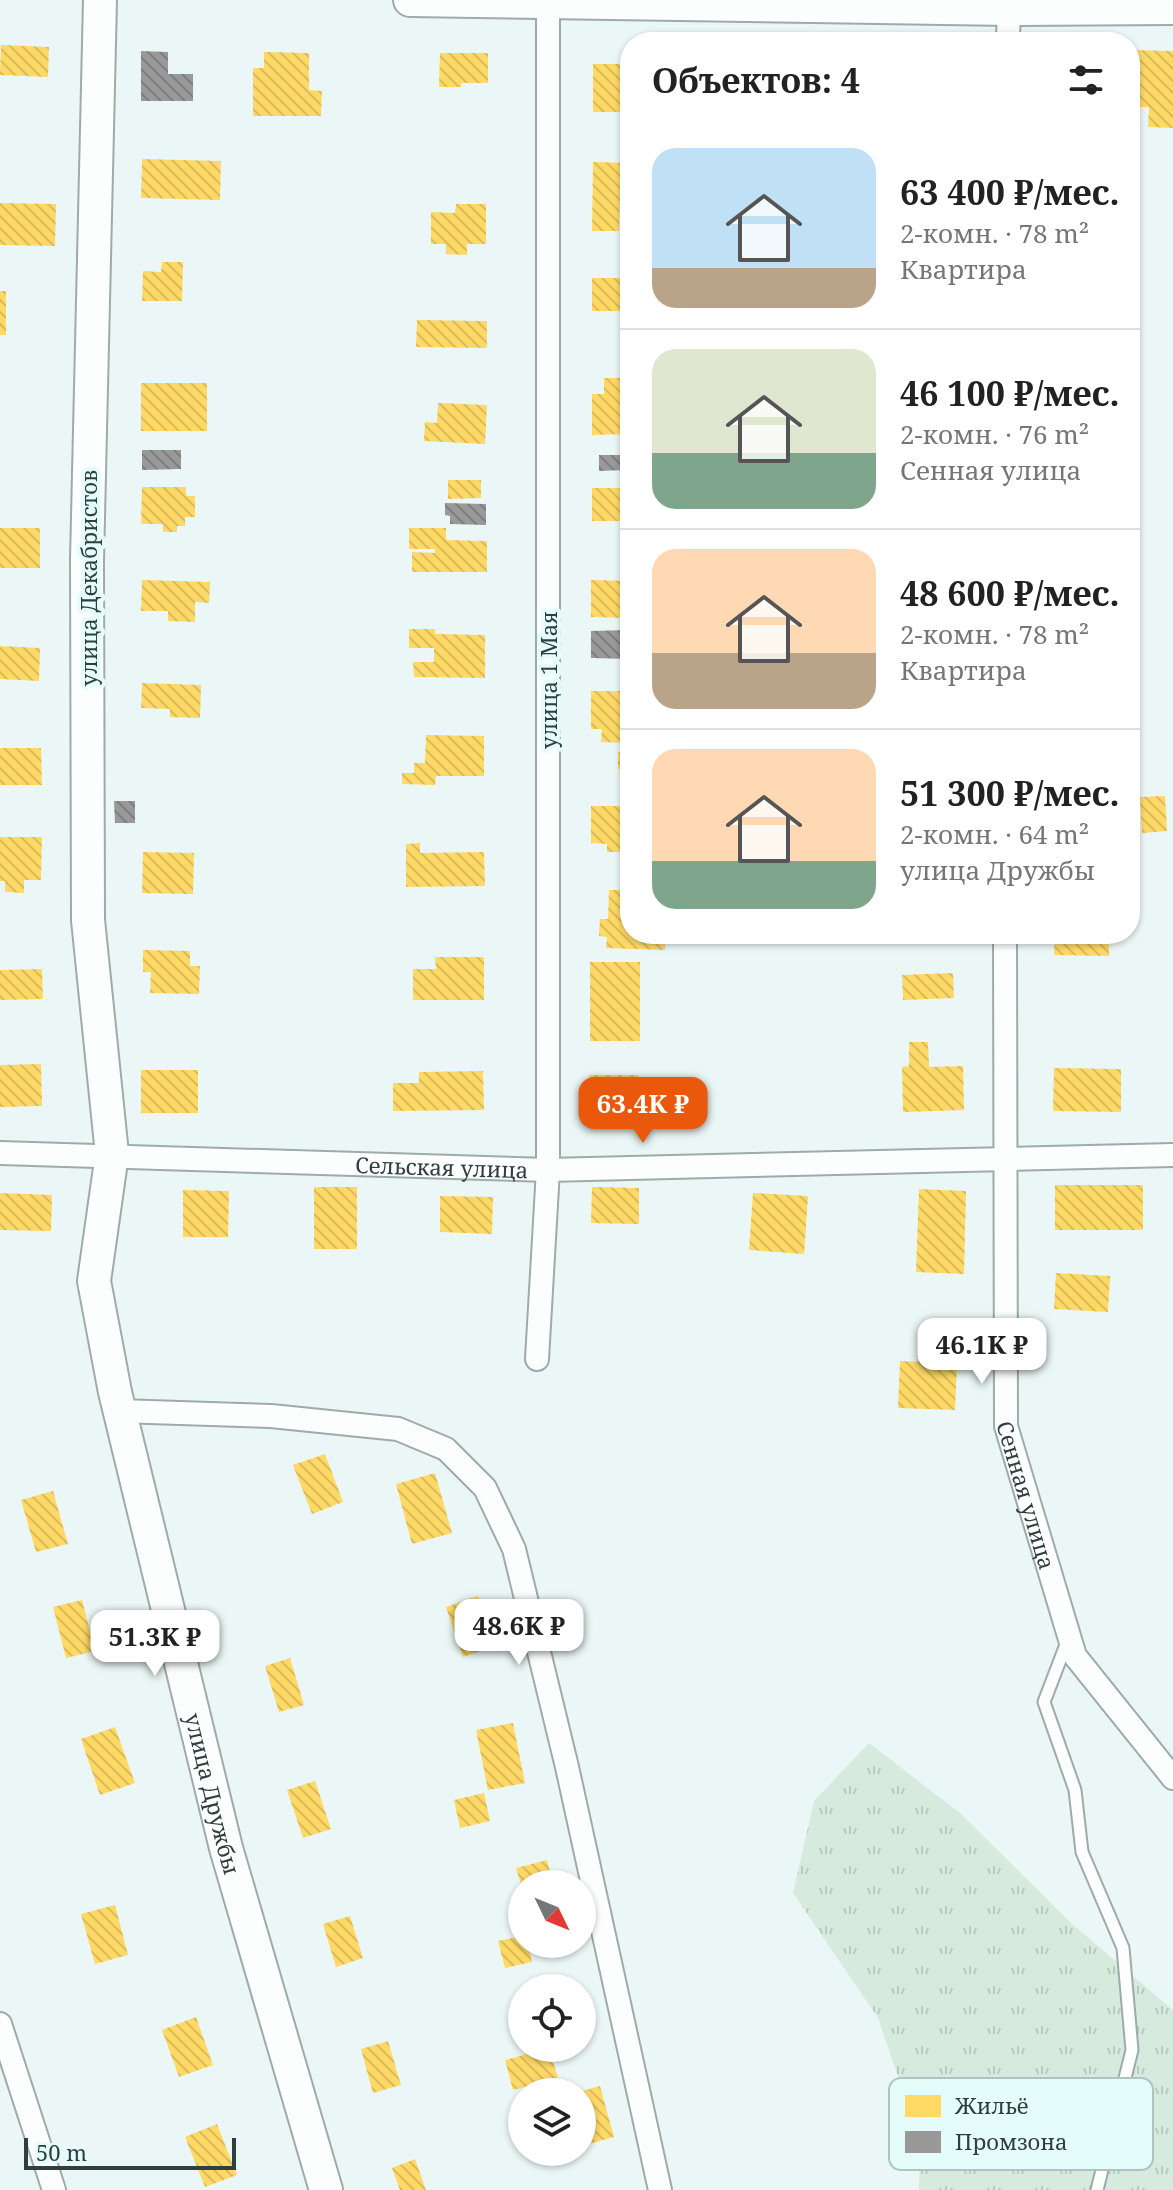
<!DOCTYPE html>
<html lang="ru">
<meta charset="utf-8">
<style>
:root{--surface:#fff;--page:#f2f2f2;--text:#222;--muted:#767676;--line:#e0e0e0;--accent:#ea580c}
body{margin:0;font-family:"Noto Serif",serif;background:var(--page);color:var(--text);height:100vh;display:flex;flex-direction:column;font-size:30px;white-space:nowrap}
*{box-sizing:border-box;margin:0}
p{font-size:26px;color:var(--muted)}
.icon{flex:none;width:44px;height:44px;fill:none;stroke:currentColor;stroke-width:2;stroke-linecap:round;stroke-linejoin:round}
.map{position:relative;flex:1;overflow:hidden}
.panel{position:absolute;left:620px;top:32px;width:520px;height:912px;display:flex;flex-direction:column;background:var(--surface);border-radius:32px;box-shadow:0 2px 6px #0004}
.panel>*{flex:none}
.needle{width:52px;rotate:133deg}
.tools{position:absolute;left:508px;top:1870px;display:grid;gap:16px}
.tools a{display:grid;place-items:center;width:88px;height:88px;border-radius:50%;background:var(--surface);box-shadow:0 2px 6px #0004;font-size:40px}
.scale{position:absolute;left:24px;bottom:20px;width:212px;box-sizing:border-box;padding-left:8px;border:4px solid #2f3f3d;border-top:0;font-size:22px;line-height:28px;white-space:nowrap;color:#2f3f3d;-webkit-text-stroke:6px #e5fdfa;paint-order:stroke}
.price{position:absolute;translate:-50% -68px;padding:0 18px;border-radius:16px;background:#fff;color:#222;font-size:26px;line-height:52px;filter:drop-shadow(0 2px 4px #0008)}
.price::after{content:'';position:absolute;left:50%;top:48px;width:24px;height:18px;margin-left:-12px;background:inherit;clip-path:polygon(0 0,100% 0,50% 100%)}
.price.selected{background:var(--accent);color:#fff}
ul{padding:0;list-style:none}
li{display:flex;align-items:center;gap:24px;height:200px;padding:0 32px}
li+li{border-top:2px solid var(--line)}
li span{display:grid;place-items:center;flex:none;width:224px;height:160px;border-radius:24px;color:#555}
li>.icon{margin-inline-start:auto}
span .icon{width:96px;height:96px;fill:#fffc;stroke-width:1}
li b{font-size:34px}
h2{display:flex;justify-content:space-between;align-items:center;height:96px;padding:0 32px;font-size:34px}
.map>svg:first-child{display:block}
</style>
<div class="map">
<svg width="1173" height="2190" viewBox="0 0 1173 2190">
<defs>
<pattern id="grass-tufts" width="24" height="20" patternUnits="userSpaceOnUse" patternTransform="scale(2)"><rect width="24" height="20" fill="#d7eade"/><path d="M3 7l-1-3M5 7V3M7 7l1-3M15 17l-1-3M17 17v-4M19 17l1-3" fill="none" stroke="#b9cabf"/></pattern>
<pattern id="homes-back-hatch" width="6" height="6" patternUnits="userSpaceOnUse" patternTransform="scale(2)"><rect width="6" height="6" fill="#ffd966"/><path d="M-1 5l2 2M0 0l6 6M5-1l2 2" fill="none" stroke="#dbbb59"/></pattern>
<pattern id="industry-back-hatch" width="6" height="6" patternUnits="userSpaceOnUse" patternTransform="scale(2)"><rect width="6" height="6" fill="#999"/><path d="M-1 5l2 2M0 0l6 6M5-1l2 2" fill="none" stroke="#7d7e7e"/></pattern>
</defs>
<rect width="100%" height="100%" fill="#ebf7f6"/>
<!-- grass -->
<polygon fill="url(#grass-tufts)" points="869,1743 960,1813 1072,1924 1173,2010 1173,2190 919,2190 920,2141 878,2018 793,1893 814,1801"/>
<!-- homes -->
<g fill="url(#homes-back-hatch)">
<polygon points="1,45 49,47 48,77 0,75"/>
<polygon points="1130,50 1173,51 1173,128 1148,127 1149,107 1130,107"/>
<polygon points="264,52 309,53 309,90 322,91 321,116 253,116 253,68 264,68"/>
<polygon points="440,53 488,53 488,83 461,83 461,87 439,87"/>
<rect x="593" y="64" width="37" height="48"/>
<polygon points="142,159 221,161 220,200 141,198"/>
<polygon points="593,162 630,163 630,194 620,194 619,231 592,231"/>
<polygon points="0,203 56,204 55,246 0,245"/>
<polygon points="456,204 486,204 486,244 467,244 467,255 446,254 446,244 431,244 431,212 455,213"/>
<polygon points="162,262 183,262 182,301 142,301 143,271 161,272"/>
<rect x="592" y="278" width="38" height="33"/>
<rect x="0" y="291" width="6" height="44"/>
<polygon points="417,320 487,321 487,348 416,347"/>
<polygon points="604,378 628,378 630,434 592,435 592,394 604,394"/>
<rect x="141" y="383" width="66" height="48"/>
<polygon points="438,403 487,405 485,444 424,441 425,422 437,423"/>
<polygon points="448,480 481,480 481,498 448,499"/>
<polygon points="142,487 186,487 186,496 195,496 195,517 185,517 185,526 177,526 177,532 163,532 163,524 141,524"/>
<rect x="592" y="488" width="38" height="33"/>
<rect x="0" y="528" width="40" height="40"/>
<polygon points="409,528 446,528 446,540 487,541 487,572 412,572 412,552 435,553 435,549 409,549"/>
<polygon points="142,580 210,582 209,603 195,602 195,622 168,621 168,611 141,611"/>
<polygon points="591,580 630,581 630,618 591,617"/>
<polygon points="409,629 435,629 435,634 485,635 485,678 414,677 413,662 434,662 434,648 409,648"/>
<polygon points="0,646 40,648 39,681 0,679"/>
<polygon points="142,683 201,685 200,718 170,717 170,709 141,708"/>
<polygon points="591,691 630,691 630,743 601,742 602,729 591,729"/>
<polygon points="426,735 484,736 484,776 436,776 435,785 402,784 402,773 414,773 414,763 425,763"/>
<polygon points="0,748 41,748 42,785 0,785"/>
<polygon points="618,752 630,752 630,768 618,769"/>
<polygon points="1165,796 1167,831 1142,833 1140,797"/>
<polygon points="622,799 630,799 630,852 607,852 607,844 591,843 591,806 622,806"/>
<polygon points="0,837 42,837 41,880 24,880 24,893 5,892 5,881 0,881"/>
<polygon points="420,843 420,853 484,852 485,886 406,887 406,844"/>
<polygon points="143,852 194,853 193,894 142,893"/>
<polygon points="609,890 630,890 630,934 666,934 665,950 606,948 607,937 599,936 600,919 608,919"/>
<polygon points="1055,934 1100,934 1100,943 1109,943 1109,956 1054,955"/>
<polygon points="143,950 190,951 190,966 200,966 199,994 150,993 151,972 143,972"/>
<polygon points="435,957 484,957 484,1000 413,1000 413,969 436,969"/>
<rect x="590" y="962" width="50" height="79"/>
<polygon points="42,969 43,999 0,1000 0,970"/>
<polygon points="953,973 954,998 903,1000 902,975"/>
<polygon points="909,1042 928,1042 929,1067 963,1066 964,1110 903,1112 902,1067 909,1066"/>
<polygon points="41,1064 42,1106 0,1107 0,1065"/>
<polygon points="1054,1068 1121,1069 1121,1112 1053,1111"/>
<rect x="141" y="1070" width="57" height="43"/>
<polygon points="483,1071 484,1110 393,1111 393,1083 419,1083 419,1072"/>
<polygon points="589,1075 639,1075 639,1116 590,1116"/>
<rect x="1055" y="1185" width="88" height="45"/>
<rect x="314" y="1187" width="43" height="62"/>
<polygon points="592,1187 639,1188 639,1224 591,1223"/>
<polygon points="919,1189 966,1191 964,1274 916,1272"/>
<polygon points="183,1190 229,1191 228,1237 183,1237"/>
<polygon points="0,1193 52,1195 51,1231 0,1230"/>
<polygon points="753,1193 808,1196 804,1254 749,1250"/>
<polygon points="440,1196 493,1197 492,1234 440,1232"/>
<polygon points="1056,1273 1110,1276 1108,1312 1054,1309"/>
<polygon points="900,1361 957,1363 955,1410 898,1408"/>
<polygon points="325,1454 343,1502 312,1514 293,1465"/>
<polygon points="435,1473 452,1533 412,1544 396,1484"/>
<polygon points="53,1491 68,1544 36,1552 21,1500"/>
<polygon points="478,1596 495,1646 463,1657 446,1607"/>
<polygon points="82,1600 95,1651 66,1658 53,1607"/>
<polygon points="290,1658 304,1705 279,1712 265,1666"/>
<polygon points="513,1723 525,1783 488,1790 476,1730"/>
<polygon points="115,1727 135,1783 100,1795 81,1739"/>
<polygon points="315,1781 331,1829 303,1838 287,1790"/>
<polygon points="484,1793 490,1821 460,1828 454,1800"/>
<polygon points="547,1860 553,1884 521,1884 516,1868"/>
<polygon points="115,1905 128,1955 95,1964 81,1914"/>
<polygon points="350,1916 363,1958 336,1967 323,1924"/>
<polygon points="522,1936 522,1944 528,1944 532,1962 505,1968 498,1941"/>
<polygon points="196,2017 213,2065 179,2077 162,2030"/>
<polygon points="388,2041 401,2085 373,2093 361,2049"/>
<polygon points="549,2048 558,2078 513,2090 505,2060"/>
<polygon points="600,2086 614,2137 582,2146 582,2091"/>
<polygon points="217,2124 237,2175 205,2187 185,2137"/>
<polygon points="415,2159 426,2190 400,2190 392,2168"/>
</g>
<!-- industry -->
<g fill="url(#industry-back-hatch)">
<polygon points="141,51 168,52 168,74 193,74 193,101 141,101"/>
<polygon points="142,450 181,450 181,469 142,470"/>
<polygon points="599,455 625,455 625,470 599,471"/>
<polygon points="445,503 486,504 486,525 450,524 450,516 445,515"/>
<polygon points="629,630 629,659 591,658 591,631"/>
<polygon points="114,801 135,801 135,823 115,823"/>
</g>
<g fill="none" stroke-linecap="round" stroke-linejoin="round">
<defs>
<polyline id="lane" points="1067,1642 1044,1702 1075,1790 1082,1852 1123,1948 1132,2050 1097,2190"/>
<g id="street">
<polyline points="1008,42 1009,0"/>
<path id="s1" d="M 1005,934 L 1006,1426 L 1075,1656 L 1173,1778"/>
<path id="s2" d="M 0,1153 L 548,1170 L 1173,1155"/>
<polyline points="537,1359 548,1170 548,0"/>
<polyline points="119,1411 271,1416 398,1429 446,1449 485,1488 514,1549 567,1767 660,2190"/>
<polyline points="0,2024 54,2190"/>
</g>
<g id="secondary">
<path id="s3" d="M 100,0 L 87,560 L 88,920 L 112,1154 L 94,1281 L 115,1392 L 226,1848 L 326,2190"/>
<polyline points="410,0 1009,9 1173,8"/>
</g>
</defs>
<!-- lane casing -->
<use href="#lane" stroke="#9eabaa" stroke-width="15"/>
<!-- street casing -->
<use href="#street" stroke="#9eabaa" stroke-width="26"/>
<!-- secondary casing -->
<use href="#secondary" stroke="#9eabaa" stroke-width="36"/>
<!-- lane -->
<use href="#lane" stroke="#fcfefe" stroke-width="11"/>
<!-- street -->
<use href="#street" stroke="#fcfefe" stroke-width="22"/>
<!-- secondary -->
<use href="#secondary" stroke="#fcfefe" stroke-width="32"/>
</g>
<g text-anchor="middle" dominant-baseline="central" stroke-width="8" stroke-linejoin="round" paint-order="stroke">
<!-- street labels -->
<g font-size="22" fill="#2f3f3d" stroke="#e5fdfa">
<text transform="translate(88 578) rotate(-90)">улица Декабристов</text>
<text transform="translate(548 680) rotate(-90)">улица 1 Мая</text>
<text stroke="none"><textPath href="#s2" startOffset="442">Сельская улица</textPath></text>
<text stroke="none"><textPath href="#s1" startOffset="564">Сенная улица</textPath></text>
<text stroke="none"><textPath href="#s3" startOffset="1810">улица Дружбы</textPath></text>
</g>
</g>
<!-- legend -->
<rect x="889" y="2078" width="264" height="92" rx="12" fill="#e5fdfa" stroke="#aec4c1" stroke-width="2"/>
<rect x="905" y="2095" width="36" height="22" fill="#ffd966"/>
<rect x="905" y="2131" width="36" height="22" fill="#999"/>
<g font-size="22" fill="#2f3f3d">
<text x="955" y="2114">Жильё</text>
<text x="955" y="2150">Промзона</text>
</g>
</svg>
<div class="tools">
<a><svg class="needle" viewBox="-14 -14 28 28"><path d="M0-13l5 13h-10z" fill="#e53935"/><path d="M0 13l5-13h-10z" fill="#767676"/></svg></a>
<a><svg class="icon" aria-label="locate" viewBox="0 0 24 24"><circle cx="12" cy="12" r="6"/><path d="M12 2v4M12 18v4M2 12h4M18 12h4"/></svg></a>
<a><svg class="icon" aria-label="layers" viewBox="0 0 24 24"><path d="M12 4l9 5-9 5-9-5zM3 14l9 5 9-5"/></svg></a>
</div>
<div class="scale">50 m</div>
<b class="price selected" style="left:643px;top:1145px">63.4K ₽</b>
<b class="price" style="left:982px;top:1386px">46.1K ₽</b>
<b class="price" style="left:519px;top:1667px">48.6K ₽</b>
<b class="price" style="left:155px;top:1678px">51.3K ₽</b>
<section class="panel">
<h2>Объектов: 4<svg class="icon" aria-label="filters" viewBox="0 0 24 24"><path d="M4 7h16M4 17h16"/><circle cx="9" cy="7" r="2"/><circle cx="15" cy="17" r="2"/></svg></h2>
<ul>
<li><span style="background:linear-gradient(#bfe0f5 75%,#b9a48a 0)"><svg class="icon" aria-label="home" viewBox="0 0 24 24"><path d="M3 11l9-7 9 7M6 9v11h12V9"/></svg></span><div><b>63 400 ₽/мес.</b><p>2-комн. · 78 m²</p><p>Квартира</p></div></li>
<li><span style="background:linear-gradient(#dfe7d0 65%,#7fa58c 0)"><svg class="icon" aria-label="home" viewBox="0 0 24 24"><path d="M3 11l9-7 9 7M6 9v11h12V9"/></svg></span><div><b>46 100 ₽/мес.</b><p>2-комн. · 76 m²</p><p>Сенная улица</p></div></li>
<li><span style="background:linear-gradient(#ffd9b3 65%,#b9a48a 0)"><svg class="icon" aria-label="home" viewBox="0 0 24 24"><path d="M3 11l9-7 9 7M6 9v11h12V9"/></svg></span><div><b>48 600 ₽/мес.</b><p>2-комн. · 78 m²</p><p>Квартира</p></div></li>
<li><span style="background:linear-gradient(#ffd9b3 70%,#7fa58c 0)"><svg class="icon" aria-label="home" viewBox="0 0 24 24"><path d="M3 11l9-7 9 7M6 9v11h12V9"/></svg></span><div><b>51 300 ₽/мес.</b><p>2-комн. · 64 m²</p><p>улица Дружбы</p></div></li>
</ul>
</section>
</div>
